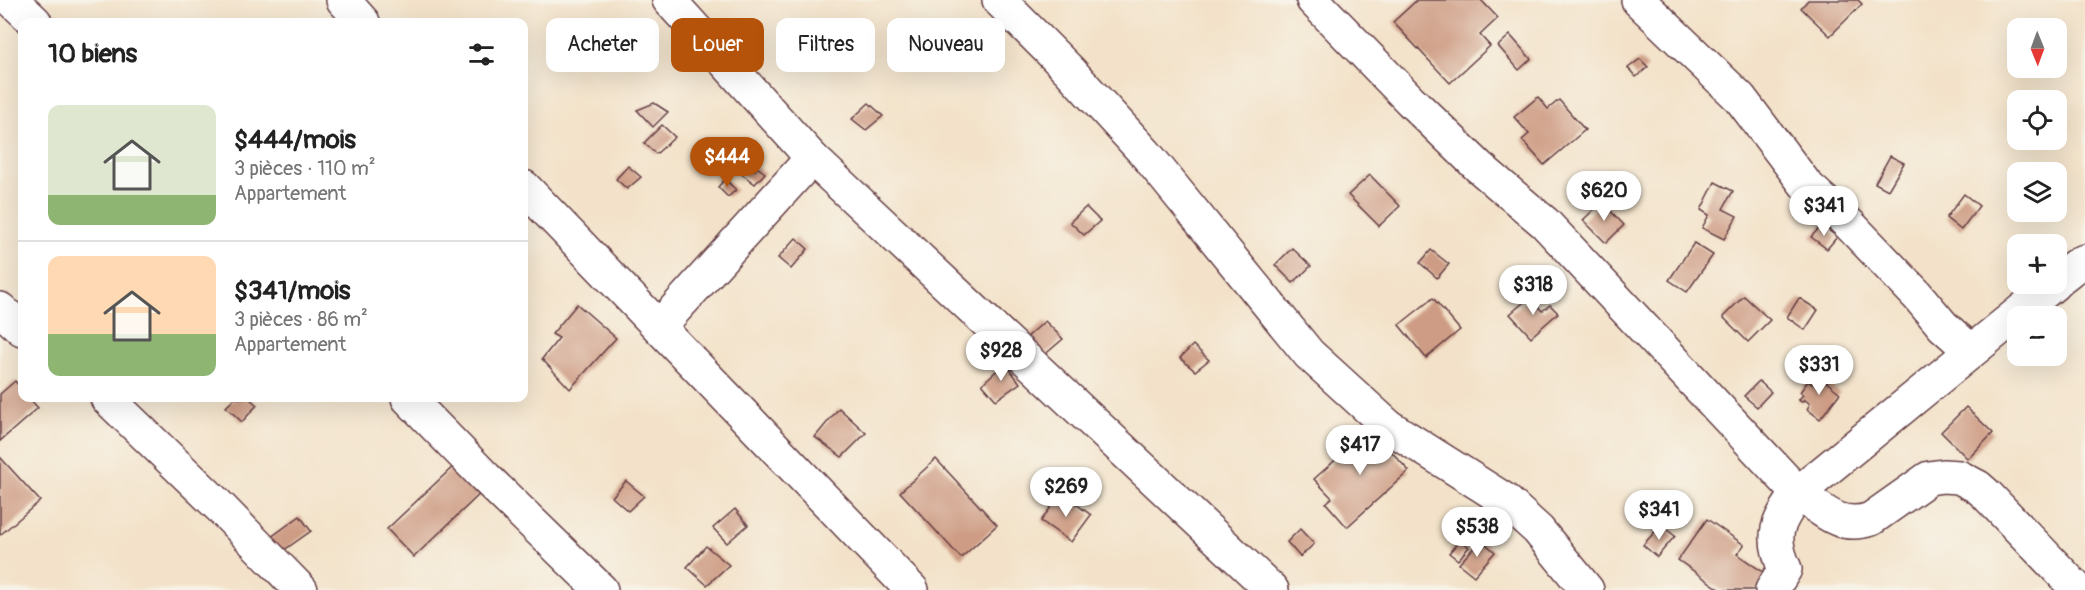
<!DOCTYPE html>
<html lang="fr">
<meta charset="utf-8">
<style>
:root{--surface:#fff;--page:#f6f6f6;--text:#222;--muted:#767676;--line:#e0e0e0;--accent:#b45309}
body{margin:0;font-family:Pangolin,sans-serif;background:var(--page);color:var(--text);height:100vh;display:flex;flex-direction:column;font-size:22px;white-space:nowrap}
*{box-sizing:border-box;margin:0}
p{font-size:20px;color:var(--muted)}
.icon{flex:none;width:33px;height:33px;fill:none;stroke:currentColor;stroke-width:2;stroke-linecap:round;stroke-linejoin:round}
.map{position:relative;flex:1;overflow:hidden}
.side{position:absolute;left:18px;top:18px;width:510px;height:384px;display:flex;flex-direction:column;background:var(--surface);border-radius:12px;box-shadow:0 6px 24px #0002}
.side>*{flex:none}
.guide{position:absolute;left:546px;top:18px;width:570px;height:54px;display:flex;gap:12px}
.needle{width:39px;rotate:179deg}
.fabs{position:absolute;left:2007px;top:18px;display:grid;gap:12px}
.fabs a{display:grid;place-items:center;width:60px;height:60px;border-radius:12px;background:var(--surface);box-shadow:0 6px 24px #0002;font-size:30px}
.price{position:absolute;translate:-50% -51px;padding:0 14px;border-radius:21px;background:#fff;color:#222;font-size:20px;line-height:39px;filter:drop-shadow(0 2px 3px #0008)}
.price::after{content:'';position:absolute;left:50%;top:36px;width:18px;height:14px;margin-left:-9px;background:inherit;clip-path:polygon(0 0,100% 0,50% 100%)}
.price.selected{background:var(--accent);color:#fff}
ul{padding:0;list-style:none}
li{display:flex;align-items:center;gap:18px;height:150px;padding:0 30px}
li+li{border-top:2px solid var(--line)}
li span{display:grid;place-items:center;flex:none;width:168px;height:120px;border-radius:12px;color:#555}
li>.icon{margin-inline-start:auto}
span .icon{width:72px;height:72px;fill:#fffc;stroke-width:1}
li b{font-size:26px}
h2{display:flex;justify-content:space-between;align-items:center;height:72px;padding:0 30px;font-size:26px}
.tag{padding:0 21px;border-radius:12px;background:var(--surface);box-shadow:0 6px 24px #0002;font-size:21px;line-height:54px}
.tag.selected{background:var(--accent);color:#fff}
.map>svg:first-child{display:block}
</style>
<div class="map">
<svg width="2085" height="590" viewBox="0 0 2085 590">
<rect width="100%" height="100%" fill="#f7f3e8"/>
<filter id="ink" filterUnits="userSpaceOnUse"><feTurbulence type="fractalNoise" baseFrequency=".0167" numOctaves="2"/><feDisplacementMap in="SourceGraphic" scale="12" xChannelSelector="R" yChannelSelector="G"/><feConvolveMatrix kernelMatrix="1 2 1 2 8 2 1 2 1" color-interpolation-filters="sRGB"/></filter>
<filter id="wash" filterUnits="userSpaceOnUse"><feTurbulence type="fractalNoise" baseFrequency=".008" numOctaves="4" result="noise"/><feDisplacementMap in="SourceGraphic" scale="24" xChannelSelector="R" yChannelSelector="G"/><feGaussianBlur stdDeviation="1.35" result="paint"/><feColorMatrix in="noise" values="0 0 0 0 0 0 0 0 0 0 0 0 0 0 0 0 0 1.4 0 .05"/><feComposite in="paint" operator="in"/></filter>
<g filter="url(#wash)">
<rect width="100%" height="100%" fill="#f3e2c9"/>
<g id="blocks">
<!-- building -->
<g fill="#ce9c84">
<polygon points="1417,0 1481,0 1498,18 1480,35 1490,46 1450,83 1393,22"/>
<polygon points="1808,0 1858,0 1862,4 1830,36 1801,8"/>
<polygon points="1510,35 1531,59 1519,70 1498,46"/>
<polygon points="1640,59 1648,67 1636,77 1628,68"/>
<polygon points="1538,97 1548,109 1559,100 1585,130 1544,165 1522,140 1529,134 1514,117"/>
<polygon points="654,103 668,112 653,127 637,110"/>
<polygon points="869,103 883,116 866,130 852,119"/>
<polygon points="662,125 675,137 656,154 644,143"/>
<polygon points="1890,156 1904,163 1888,190 1875,183"/>
<polygon points="748,163 755,170 757,167 765,173 755,184 739,172"/>
<polygon points="628,166 641,177 627,189 616,179"/>
<polygon points="1370,175 1400,206 1379,226 1348,195"/>
<polygon points="725,179 736,190 728,197 718,187"/>
<polygon points="1715,182 1733,191 1723,209 1737,216 1724,239 1702,228 1709,215 1701,210"/>
<polygon points="1964,194 1979,206 1961,230 1946,218"/>
<polygon points="1602,202 1624,225 1606,243 1583,220"/>
<polygon points="1086,207 1100,221 1084,235 1070,222"/>
<polygon points="1822,225 1837,237 1827,249 1811,237"/>
<polygon points="796,238 808,249 791,269 778,258"/>
<polygon points="1694,243 1713,255 1687,292 1669,280"/>
<polygon points="1292,248 1311,266 1293,283 1275,265"/>
<polygon points="1431,250 1449,264 1437,278 1420,263"/>
<polygon points="1744,296 1770,320 1748,342 1723,317"/>
<polygon points="1530,297 1542,311 1550,305 1558,313 1531,337 1510,314"/>
<polygon points="1433,298 1460,330 1426,358 1399,325"/>
<polygon points="1799,298 1818,310 1805,330 1787,317"/>
<polygon points="577,304 616,338 570,389 542,359 559,338 552,334"/>
<polygon points="1045,321 1063,339 1042,357 1025,339"/>
<polygon points="1193,345 1209,360 1195,371 1180,358"/>
<polygon points="1005,363 1020,383 996,400 982,384"/>
<polygon points="1819,376 1840,393 1820,419 1807,409 1810,404 1804,399 1802,402 1798,400 1803,395 1800,392 1808,381 1812,384"/>
<polygon points="15,381 22,390 22,398 29,398 38,408 0,441 0,394"/>
<polygon points="1759,381 1771,392 1757,407 1744,396"/>
<polygon points="235,398 249,398 257,405 242,422 226,407"/>
<polygon points="1966,407 1993,433 1968,459 1941,432"/>
<polygon points="839,408 866,433 842,457 815,437"/>
<polygon points="1367,425 1409,471 1347,527 1326,503 1332,498 1314,479 1349,448 1345,444"/>
<polygon points="0,457 40,501 0,535"/>
<polygon points="936,459 997,525 961,558 900,492"/>
<polygon points="459,461 486,488 414,557 387,529"/>
<polygon points="626,481 644,496 628,511 612,497"/>
<polygon points="1061,493 1091,515 1071,542 1041,521"/>
<polygon points="735,509 748,525 727,543 713,528"/>
<polygon points="300,516 311,531 277,555 267,540"/>
<polygon points="1473,518 1484,526 1472,542 1461,534"/>
<polygon points="1707,519 1744,545 1737,554 1770,577 1761,590 1721,590 1678,560"/>
<polygon points="1661,525 1675,536 1657,557 1643,545"/>
<polygon points="1300,529 1314,544 1300,557 1287,542"/>
<polygon points="1460,540 1469,547 1458,560 1449,553"/>
<polygon points="1481,540 1495,552 1474,576 1459,564"/>
<polygon points="706,546 729,565 707,585 687,567"/>
</g>
</g>
</g>
<g filter="url(#ink)">
<use href="#blocks" fill-opacity="0" stroke="#633c43" stroke-width="1.5"/>
<g fill="none" stroke-linecap="round" stroke-linejoin="round">
<defs>
<g id="street">
<polyline points="12,0 35,22"/>
<polyline points="343,0 363,22"/>
<polyline points="669,0 812,158 1272,590"/>
<polyline points="999,0 1069,70 1146,154 1309,354 1388,426 1505,500 1538,530 1587,590"/>
<path d="M 1313,0 L 1411,101 L 1478,166 L 1545,223 L 1798,493 C 1823,510 1839,530 1871,519 L 1929,478 L 1943,476 L 1959,477 L 1978,487 L 1987,495 L 2078,590"/>
<polyline points="1638,0 1740,98 1806,185 1849,224 1917,295 1943,326 1970,350"/>
<polyline points="524,187 912,590"/>
<polyline points="2056,281 2079,263 2085,261"/>
<polyline points="0,309 22,329"/>
<polyline points="659,327 812,158"/>
<polyline points="107,398 219,506 301,590"/>
<polyline points="408,398 486,478 601,590"/>
<path d="M 1772,590 L 1785,569 C 1769,534 1778,522 1798,493 L 2054,284"/>
</g>
</defs>
<!-- street casing -->
<use href="#street" stroke="#633c43" stroke-width="36"/>
<!-- street -->
<use href="#street" stroke="#fff" stroke-width="33"/>
</g>
</g>
</svg>
<div class="fabs">
<a><svg class="needle" viewBox="-14 -14 28 28"><path d="M0-13l5 13h-10z" fill="#e53935"/><path d="M0 13l5-13h-10z" fill="#767676"/></svg></a>
<a><svg class="icon" aria-label="locate" viewBox="0 0 24 24"><circle cx="12" cy="12" r="6"/><path d="M12 2v4M12 18v4M2 12h4M18 12h4"/></svg></a>
<a><svg class="icon" aria-label="layers" viewBox="0 0 24 24"><path d="M12 4l9 5-9 5-9-5zM3 14l9 5 9-5"/></svg></a>
<a>+</a>
<a>−</a>
</div>
<b class="price selected" style="left:727px;top:188px">$444</b>
<b class="price" style="left:1604px;top:222px">$620</b>
<b class="price" style="left:1824px;top:237px">$341</b>
<b class="price" style="left:1533px;top:316px">$318</b>
<b class="price" style="left:1001px;top:382px">$928</b>
<b class="price" style="left:1819px;top:396px">$331</b>
<b class="price" style="left:1360px;top:476px">$417</b>
<b class="price" style="left:1066px;top:518px">$269</b>
<b class="price" style="left:1659px;top:541px">$341</b>
<b class="price" style="left:1477px;top:558px">$538</b>
<div class="guide">
<a class="tag">Acheter</a>
<a class="tag selected">Louer</a>
<a class="tag">Filtres</a>
<a class="tag">Nouveau</a>
</div>
<section class="side">
<h2>10 biens<svg class="icon" aria-label="filters" viewBox="0 0 24 24"><path d="M4 7h16M4 17h16"/><circle cx="9" cy="7" r="2"/><circle cx="15" cy="17" r="2"/></svg></h2>
<ul>
<li><span style="background:linear-gradient(#dfe7d0 75%,#8fb573 0)"><svg class="icon" aria-label="home" viewBox="0 0 24 24"><path d="M3 11l9-7 9 7M6 9v11h12V9"/></svg></span><div><b>$444/mois</b><p>3 pièces · 110 m²</p><p>Appartement</p></div></li>
<li><span style="background:linear-gradient(#ffd9b3 65%,#8fb573 0)"><svg class="icon" aria-label="home" viewBox="0 0 24 24"><path d="M3 11l9-7 9 7M6 9v11h12V9"/></svg></span><div><b>$341/mois</b><p>3 pièces · 86 m²</p><p>Appartement</p></div></li>
</ul>
</section>
</div>
